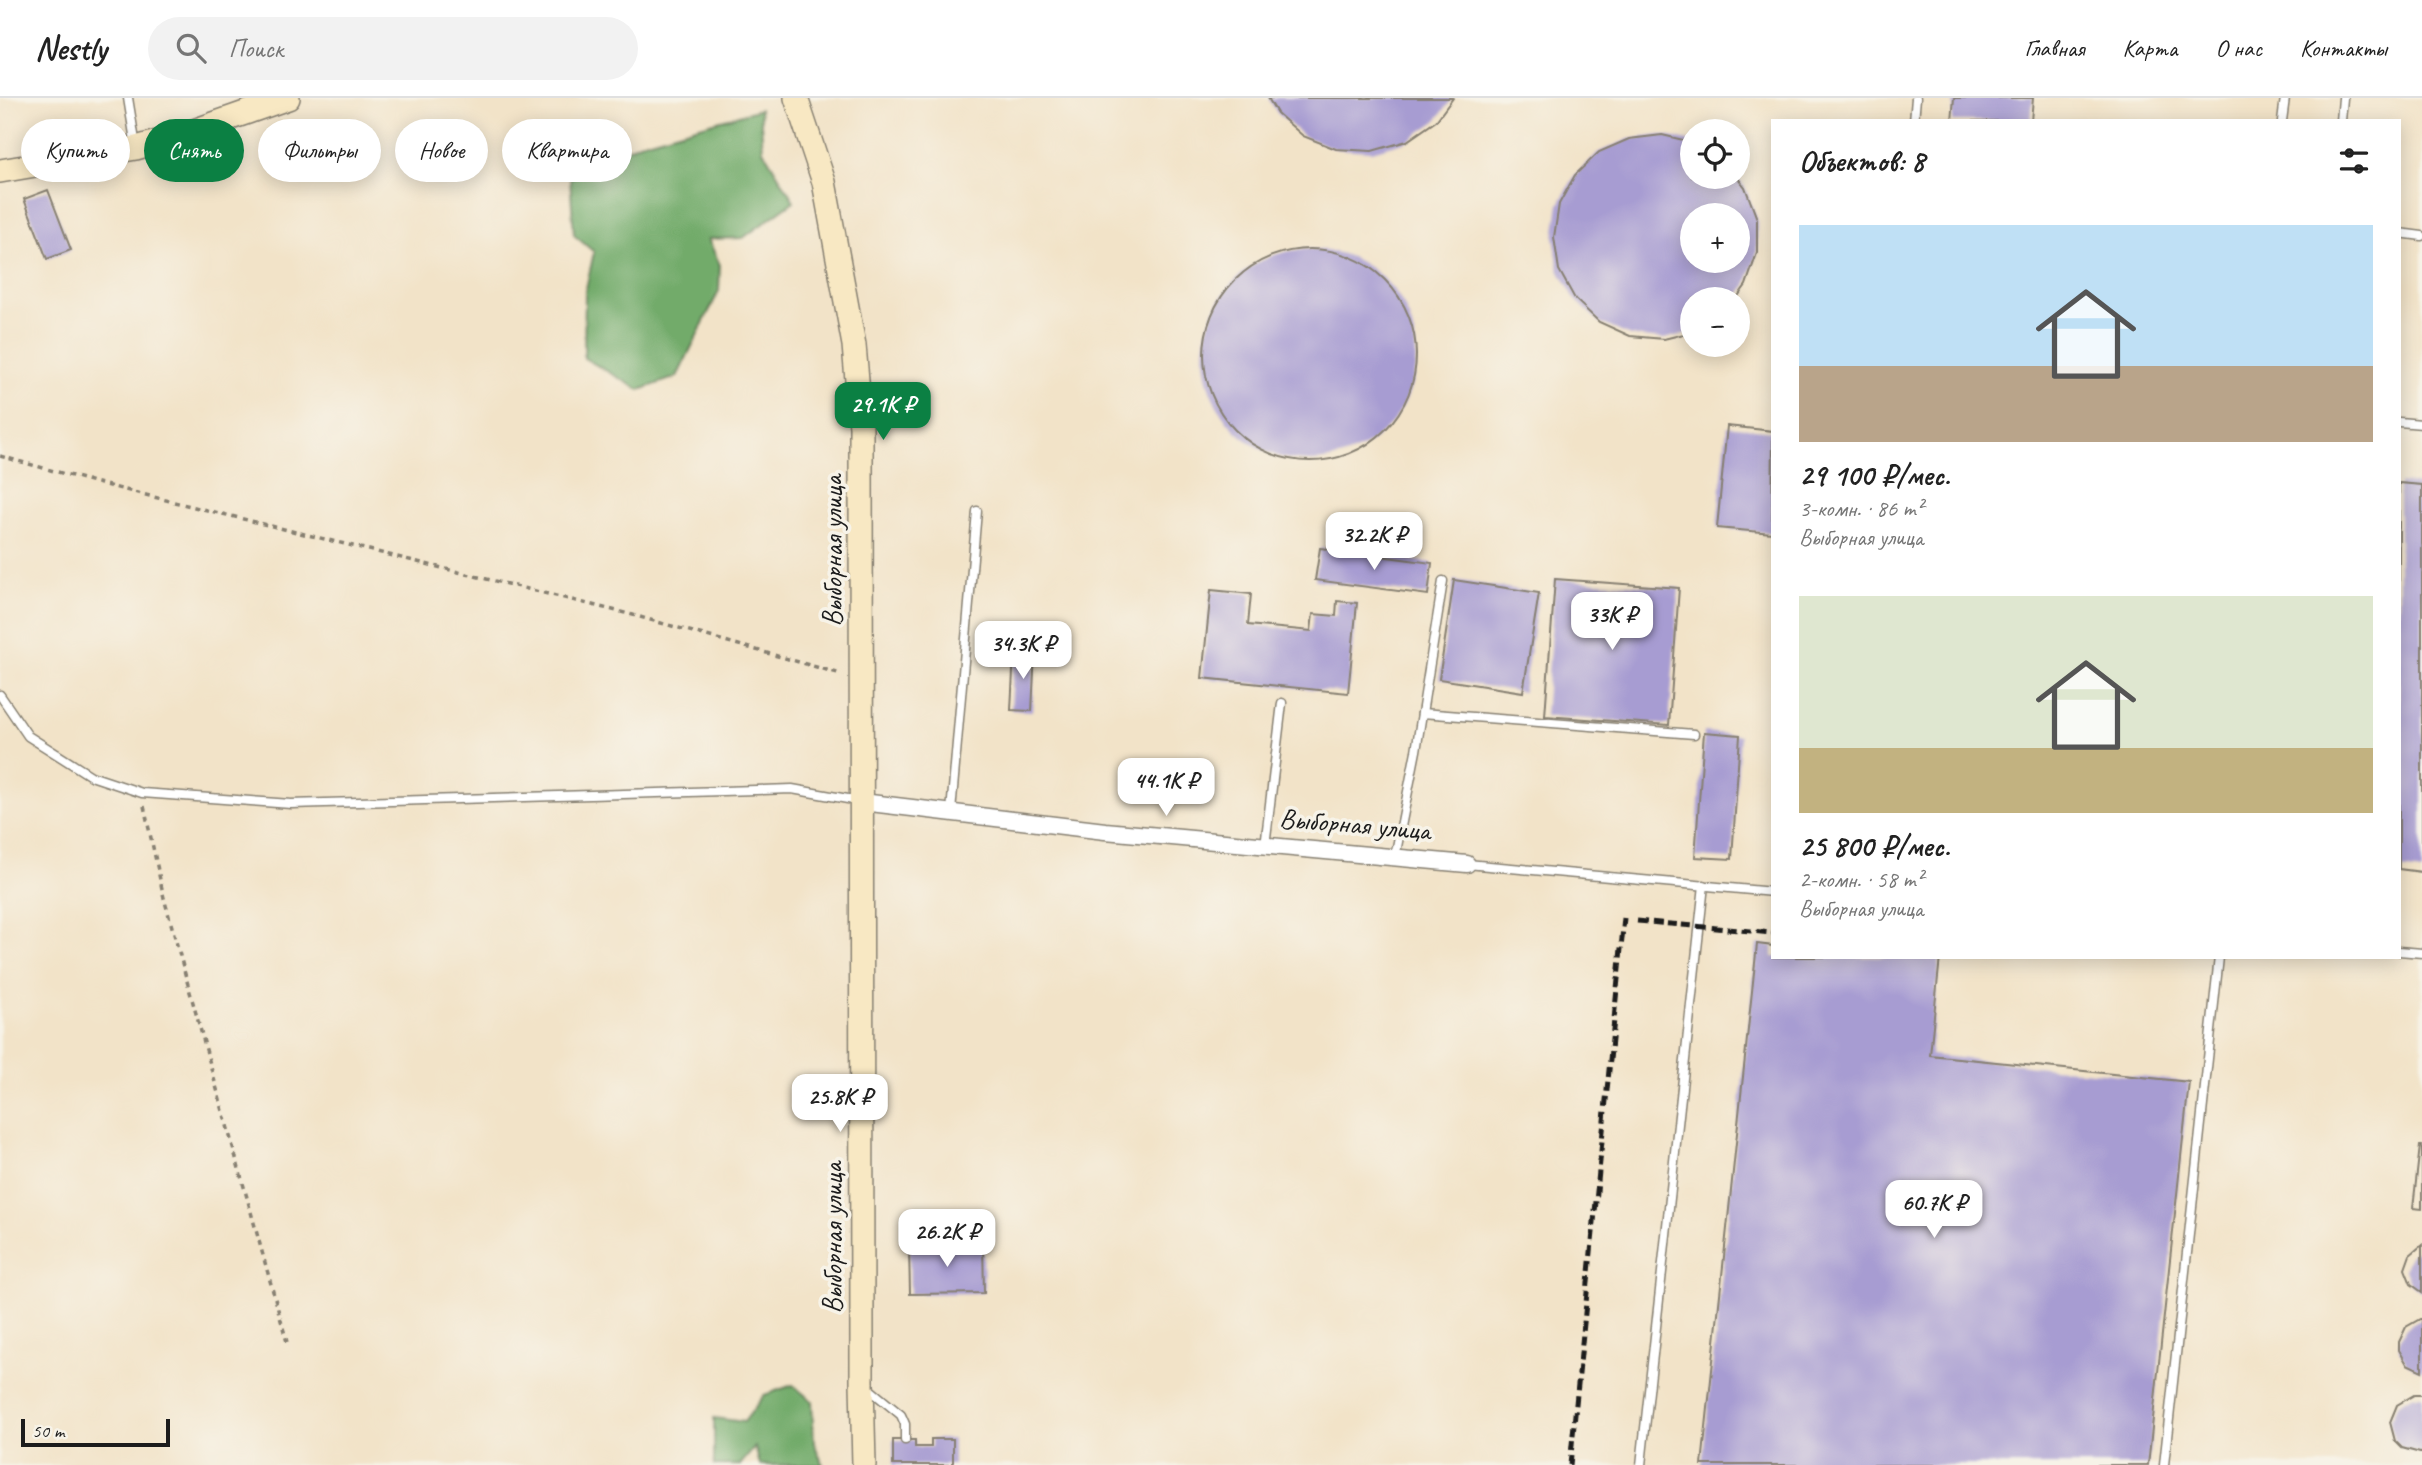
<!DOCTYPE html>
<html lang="ru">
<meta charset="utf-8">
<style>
:root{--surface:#fff;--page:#f2f2f2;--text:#222;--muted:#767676;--line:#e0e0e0;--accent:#0b8043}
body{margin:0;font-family:Caveat,sans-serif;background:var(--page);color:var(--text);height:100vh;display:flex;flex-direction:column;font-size:26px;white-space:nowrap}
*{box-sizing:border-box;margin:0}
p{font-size:23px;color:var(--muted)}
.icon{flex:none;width:38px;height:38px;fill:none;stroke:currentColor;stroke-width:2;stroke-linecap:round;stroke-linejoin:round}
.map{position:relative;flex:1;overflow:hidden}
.side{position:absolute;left:1771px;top:21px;width:630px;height:840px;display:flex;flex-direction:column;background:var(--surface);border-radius:0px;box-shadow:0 4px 18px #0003}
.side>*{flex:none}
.top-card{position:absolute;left:21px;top:21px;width:665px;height:63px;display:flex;gap:14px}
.tools{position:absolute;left:1680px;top:21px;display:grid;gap:14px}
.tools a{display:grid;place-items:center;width:70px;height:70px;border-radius:50%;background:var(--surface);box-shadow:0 4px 18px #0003;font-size:35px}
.scale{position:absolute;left:21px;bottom:18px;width:149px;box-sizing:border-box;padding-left:7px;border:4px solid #1c1c1c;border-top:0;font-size:19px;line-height:24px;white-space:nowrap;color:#1c1c1c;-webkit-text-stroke:5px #f7f3e8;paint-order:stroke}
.price{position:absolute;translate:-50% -60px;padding:0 16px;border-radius:14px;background:#fff;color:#222;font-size:23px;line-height:46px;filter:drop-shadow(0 2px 4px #0008)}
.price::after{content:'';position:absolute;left:50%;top:42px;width:21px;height:16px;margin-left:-10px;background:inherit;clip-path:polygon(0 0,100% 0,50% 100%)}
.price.on{background:var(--accent);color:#fff}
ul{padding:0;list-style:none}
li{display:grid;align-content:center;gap:14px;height:371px;padding:0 28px}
li span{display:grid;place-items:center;height:217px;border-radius:0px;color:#555}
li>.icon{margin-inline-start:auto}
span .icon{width:126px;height:126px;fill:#fffc;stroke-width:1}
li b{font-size:30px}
h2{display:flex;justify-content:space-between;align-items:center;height:84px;padding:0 28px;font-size:30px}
.pill{padding:0 24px;border-radius:32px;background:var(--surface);box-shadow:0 4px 18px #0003;font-size:24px;line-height:63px}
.pill.on{background:var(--accent);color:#fff}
header{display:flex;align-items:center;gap:42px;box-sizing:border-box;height:98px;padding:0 35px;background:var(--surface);border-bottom:2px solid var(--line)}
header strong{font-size:33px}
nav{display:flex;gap:38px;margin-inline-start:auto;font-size:24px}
.search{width:490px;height:63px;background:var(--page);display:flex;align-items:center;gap:18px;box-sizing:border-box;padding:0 24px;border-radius:38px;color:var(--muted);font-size:26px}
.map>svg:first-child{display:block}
</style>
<header>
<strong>Nestly</strong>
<div class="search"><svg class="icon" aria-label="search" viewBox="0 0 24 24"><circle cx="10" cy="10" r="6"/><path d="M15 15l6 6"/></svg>Поиск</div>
<nav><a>Главная</a><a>Карта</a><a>О нас</a><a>Контакты</a></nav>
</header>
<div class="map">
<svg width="2422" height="1367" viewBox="0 0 2422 1367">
<rect width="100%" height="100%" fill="#f7f3e8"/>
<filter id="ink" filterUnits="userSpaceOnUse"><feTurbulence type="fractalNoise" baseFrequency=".0143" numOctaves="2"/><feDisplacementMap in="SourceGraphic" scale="14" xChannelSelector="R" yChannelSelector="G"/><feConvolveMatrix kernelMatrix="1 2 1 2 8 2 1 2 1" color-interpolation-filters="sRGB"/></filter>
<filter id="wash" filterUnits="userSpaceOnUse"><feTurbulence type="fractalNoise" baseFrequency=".00686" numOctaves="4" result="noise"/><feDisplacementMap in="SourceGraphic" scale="28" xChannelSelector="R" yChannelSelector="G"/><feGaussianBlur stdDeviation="1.57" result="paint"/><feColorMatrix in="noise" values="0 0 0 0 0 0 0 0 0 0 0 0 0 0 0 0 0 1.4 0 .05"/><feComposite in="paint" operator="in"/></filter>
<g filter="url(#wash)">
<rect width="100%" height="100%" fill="#f2e3c8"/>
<!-- forest -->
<g fill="#72ab6a" stroke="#476443" stroke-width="2">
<polygon points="760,11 763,52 794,103 743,140 708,141 720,167 719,193 677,279 640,292 584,260 585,195 594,154 574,137 570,80 639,45"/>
<polygon points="793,1287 812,1303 814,1345 823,1367 760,1367 755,1349 740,1367 714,1367 714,1320 744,1324 764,1297"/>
</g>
<g id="blocks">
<!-- building -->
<g fill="#a79cd2" fill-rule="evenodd">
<polygon points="1268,0 1453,0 1436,23 1407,43 1372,53 1336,51 1303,38 1277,15"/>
<polygon points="1954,0 2033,0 2031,23 1952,23"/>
<path d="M 1662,37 L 1692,44 L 1692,79 L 1737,79 L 1745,89 L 1757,121 L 1757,155 L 1746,187 L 1736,201 L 1692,201 L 1692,234 L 1664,241 L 1630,238 L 1599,224 L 1575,201 L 1559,172 L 1554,139 L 1559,106 L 1575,77 L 1599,54 L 1629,41 ZM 1692,117 L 1738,117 L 1738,163 L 1692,163 Z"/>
<polygon points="48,92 71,152 47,161 24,101"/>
<circle cx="1310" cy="257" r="106"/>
<polygon points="1727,328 1773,333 1772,435 1717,430"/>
<polygon points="2399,385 2422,387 2422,774 2399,771"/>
<polygon points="1320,450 1432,465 1428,497 1315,482"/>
<polygon points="1555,481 1679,490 1669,627 1545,618"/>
<polygon points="1454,482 1539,495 1523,594 1439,581"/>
<polygon points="1211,492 1251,496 1248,527 1311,533 1313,516 1336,518 1337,503 1357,505 1348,595 1202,580"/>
<polygon points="1014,554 1035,554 1032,613 1011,612"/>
<polygon points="1704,634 1740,637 1732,761 1695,759"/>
<polygon points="1757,846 1773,848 1773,859 1940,859 1930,957 2189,984 2148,1367 1702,1367"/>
<polygon points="2420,1048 2422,1048 2422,1111 2413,1110"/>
<polygon points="983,1146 984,1195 910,1196 909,1148"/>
<polygon points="2422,1147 2422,1194 2411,1186 2405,1171 2410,1157"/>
<polygon points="2420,1221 2422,1221 2422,1273 2407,1266 2399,1252 2399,1244 2406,1229"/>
<polygon points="2414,1297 2422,1297 2422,1355 2420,1355 2402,1350 2395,1343 2390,1324 2397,1307"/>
<polygon points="931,1341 953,1341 953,1367 893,1367 893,1342 915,1342 915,1349 931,1349"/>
</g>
</g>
</g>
<g filter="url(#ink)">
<use href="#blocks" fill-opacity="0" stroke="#878072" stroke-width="2"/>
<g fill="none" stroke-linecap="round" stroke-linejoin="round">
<defs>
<g id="lane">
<polyline points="128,0 136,49"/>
<polyline points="1914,23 1916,0"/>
<polyline points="2282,23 2285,0"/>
<polyline points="2341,23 2343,0"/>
<polyline points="2399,135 2422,138"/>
<polyline points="2399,324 2422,326"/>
<polyline points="0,597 28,638 91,678 142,695 291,706 792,691 859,703"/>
<polyline points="1422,615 1694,636"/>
<polyline points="951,714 977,413"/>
<polyline points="1265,748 1282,605"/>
<polyline points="1395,759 1416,653 1443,483"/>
<polyline points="1467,766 1773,794"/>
<polyline points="2399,853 2422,855"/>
<polyline points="867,1289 901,1317 905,1326 905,1342"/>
<polyline points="1641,1367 1704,787"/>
<polyline points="2164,1367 2219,859"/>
</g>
<polyline id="street" points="862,704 1105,733 1467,766"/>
<g id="secondary">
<polyline points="796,0 824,84 854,247 861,329 862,1285 864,1367"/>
<polyline points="0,73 136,50 182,37 288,0"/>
</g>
</defs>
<!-- lane casing -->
<use href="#lane" stroke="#878072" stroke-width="11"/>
<!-- street casing -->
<use href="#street" stroke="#878072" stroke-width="19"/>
<!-- secondary casing -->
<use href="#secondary" stroke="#878072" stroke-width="26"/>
<!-- path -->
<g stroke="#878072" stroke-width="3.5" stroke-dasharray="5 5" stroke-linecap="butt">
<polyline points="0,358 101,386 633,517 841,576"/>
<polyline points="144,708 164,800 287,1244"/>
</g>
<!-- lane -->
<use href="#lane" stroke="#fff" stroke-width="8"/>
<!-- street -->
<use href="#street" stroke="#fff" stroke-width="16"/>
<!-- secondary -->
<use href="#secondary" stroke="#f8e8c3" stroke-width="23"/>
<!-- rail -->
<g stroke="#1c1c1c" stroke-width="5" stroke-dasharray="10 5" stroke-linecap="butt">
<polyline points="1637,823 1773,835"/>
<polyline points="1570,1367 1624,820"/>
</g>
</g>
</g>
<g text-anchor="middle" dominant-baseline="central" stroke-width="7" stroke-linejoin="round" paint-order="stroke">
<!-- street labels -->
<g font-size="28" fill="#1c1c1c" stroke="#f7f3e8">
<text transform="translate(832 453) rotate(-90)">Выборная улица</text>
<text transform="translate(1355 726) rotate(5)">Выборная улица</text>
<text transform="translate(832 1140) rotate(-90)">Выборная улица</text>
</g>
</g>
</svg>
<div class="tools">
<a><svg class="icon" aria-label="locate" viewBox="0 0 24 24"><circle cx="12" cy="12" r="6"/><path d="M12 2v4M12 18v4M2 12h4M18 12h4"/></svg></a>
<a>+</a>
<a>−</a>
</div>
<div class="scale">50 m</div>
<b class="price on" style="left:883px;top:344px">29.1K ₽</b>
<b class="price" style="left:1374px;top:474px">32.2K ₽</b>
<b class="price" style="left:1612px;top:554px">33K ₽</b>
<b class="price" style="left:1023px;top:583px">34.3K ₽</b>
<b class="price" style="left:1166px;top:720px">44.1K ₽</b>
<b class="price" style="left:840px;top:1036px">25.8K ₽</b>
<b class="price" style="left:1934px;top:1142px">60.7K ₽</b>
<b class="price" style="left:947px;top:1171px">26.2K ₽</b>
<div class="top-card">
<a class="pill">Купить</a>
<a class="pill on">Снять</a>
<a class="pill">Фильтры</a>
<a class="pill">Новое</a>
<a class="pill">Квартира</a>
</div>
<section class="side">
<h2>Объектов: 8<svg class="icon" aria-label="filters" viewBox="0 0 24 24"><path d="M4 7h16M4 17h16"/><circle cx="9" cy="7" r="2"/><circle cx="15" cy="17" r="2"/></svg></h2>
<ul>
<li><span style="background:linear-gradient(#bfe0f5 65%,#b9a48a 0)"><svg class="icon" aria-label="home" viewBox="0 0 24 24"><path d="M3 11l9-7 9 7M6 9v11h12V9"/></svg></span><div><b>29 100 ₽/мес.</b><p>3-комн. · 86 m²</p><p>Выборная улица</p></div></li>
<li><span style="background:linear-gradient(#dfe7d0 70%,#c2b280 0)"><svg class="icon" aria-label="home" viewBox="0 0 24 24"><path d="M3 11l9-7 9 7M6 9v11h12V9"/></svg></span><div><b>25 800 ₽/мес.</b><p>2-комн. · 58 m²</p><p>Выборная улица</p></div></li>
</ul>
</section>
</div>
